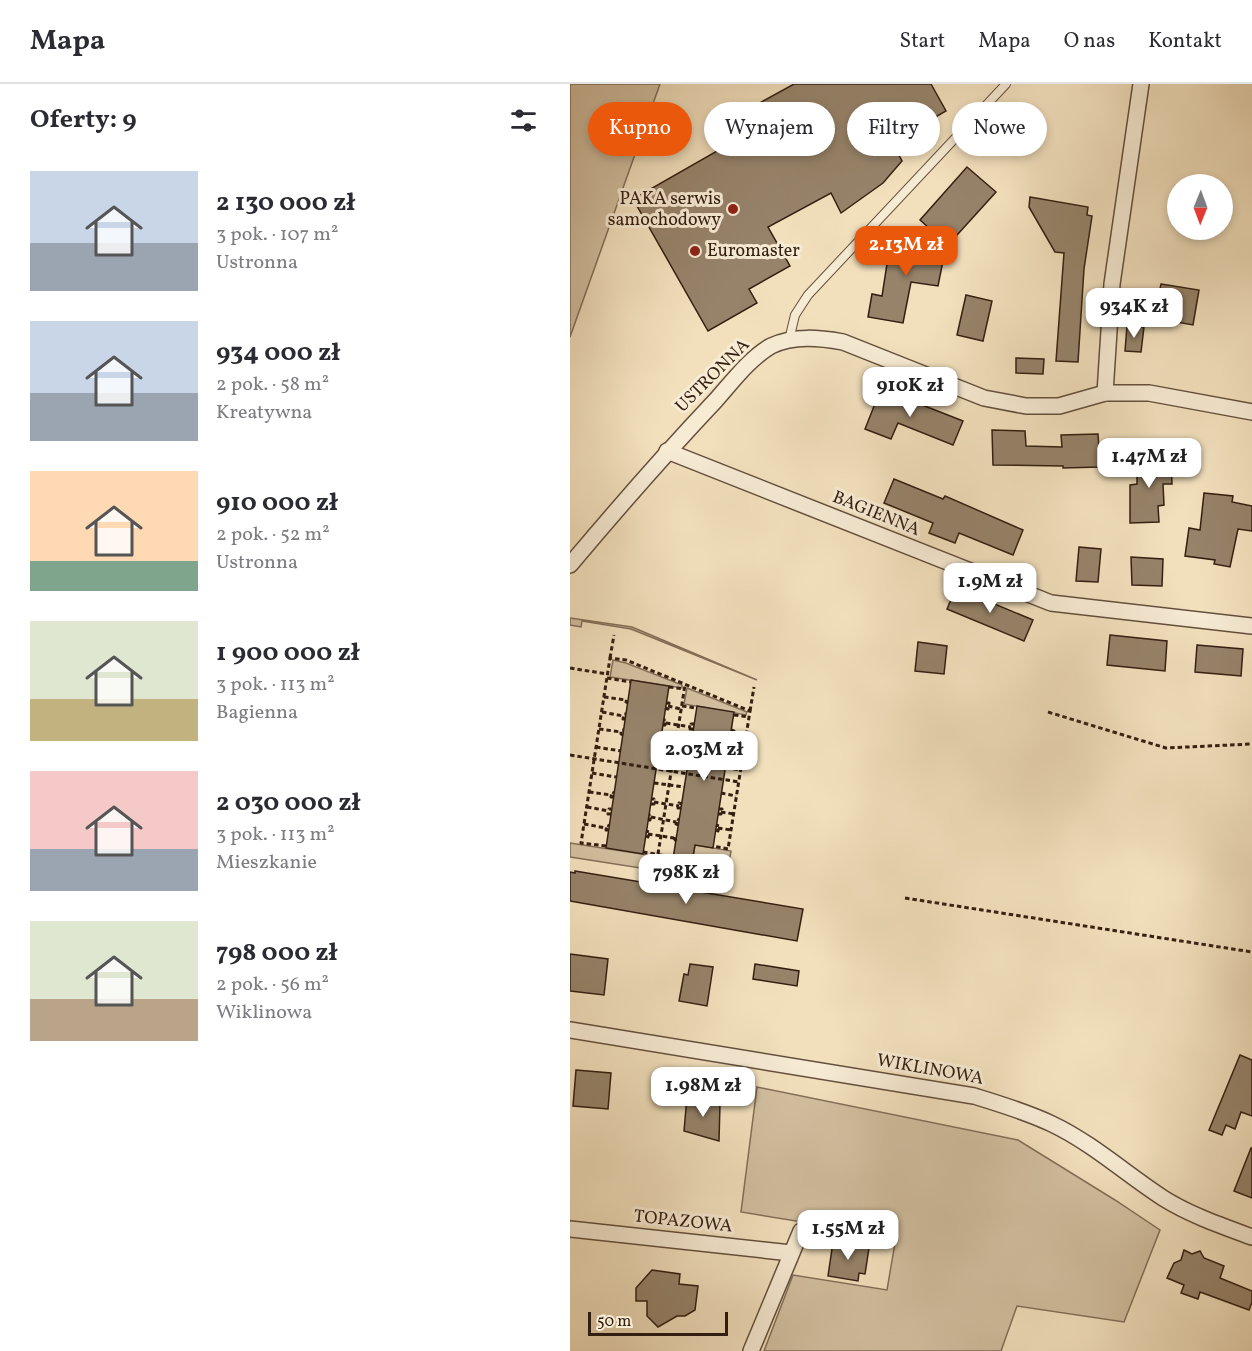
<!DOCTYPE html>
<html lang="pl">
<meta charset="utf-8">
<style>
:root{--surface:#fff;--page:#f7f7f7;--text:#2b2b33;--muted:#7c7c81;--line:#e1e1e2;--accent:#ea580c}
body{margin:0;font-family:Vollkorn,serif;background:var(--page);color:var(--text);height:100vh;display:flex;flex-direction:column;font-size:22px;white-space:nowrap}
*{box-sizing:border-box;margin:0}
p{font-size:20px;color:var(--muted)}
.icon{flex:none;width:33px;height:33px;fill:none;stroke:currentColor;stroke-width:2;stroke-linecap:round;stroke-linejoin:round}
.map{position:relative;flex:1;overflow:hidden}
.panel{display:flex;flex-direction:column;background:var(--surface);width:570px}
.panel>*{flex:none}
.top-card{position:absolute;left:18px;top:18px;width:570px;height:54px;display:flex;gap:12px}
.needle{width:39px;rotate:181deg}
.fabs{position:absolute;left:597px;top:90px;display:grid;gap:12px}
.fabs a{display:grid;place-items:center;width:66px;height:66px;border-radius:50%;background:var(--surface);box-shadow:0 3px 9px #0003;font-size:30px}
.scale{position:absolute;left:18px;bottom:15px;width:140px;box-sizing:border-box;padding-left:6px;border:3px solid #331f11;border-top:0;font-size:16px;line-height:21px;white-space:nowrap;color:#331f11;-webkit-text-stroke:4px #f7ebd4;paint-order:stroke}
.price{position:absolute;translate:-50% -51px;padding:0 14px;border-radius:12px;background:#fff;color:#222;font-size:20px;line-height:39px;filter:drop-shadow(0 2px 3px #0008)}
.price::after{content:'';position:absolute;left:50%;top:36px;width:18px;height:14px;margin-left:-9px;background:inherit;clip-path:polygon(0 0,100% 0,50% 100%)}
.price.current{background:var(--accent);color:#fff}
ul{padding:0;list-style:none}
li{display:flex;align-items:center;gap:18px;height:150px;padding:0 30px}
li span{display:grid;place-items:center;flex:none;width:168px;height:120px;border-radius:0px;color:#555}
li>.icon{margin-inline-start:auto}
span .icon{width:72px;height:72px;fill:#fffc;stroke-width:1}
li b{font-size:26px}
h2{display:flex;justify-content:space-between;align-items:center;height:72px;padding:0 30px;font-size:26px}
.tag{padding:0 21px;border-radius:27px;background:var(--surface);box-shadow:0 3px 9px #0003;font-size:21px;line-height:54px}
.tag.current{background:var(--accent);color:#fff}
header{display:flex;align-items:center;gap:36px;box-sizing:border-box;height:84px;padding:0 30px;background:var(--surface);border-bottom:2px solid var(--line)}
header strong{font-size:28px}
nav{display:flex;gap:33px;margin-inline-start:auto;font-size:21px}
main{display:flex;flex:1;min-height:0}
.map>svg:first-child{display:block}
</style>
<header>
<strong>Mapa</strong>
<nav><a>Start</a><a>Mapa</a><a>O nas</a><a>Kontakt</a></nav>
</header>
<main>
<section class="panel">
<h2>Oferty: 9<svg class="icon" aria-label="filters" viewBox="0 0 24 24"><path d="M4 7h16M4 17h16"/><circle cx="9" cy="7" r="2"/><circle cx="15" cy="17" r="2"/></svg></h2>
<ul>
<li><span style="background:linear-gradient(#c9d6e8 60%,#9aa5b1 0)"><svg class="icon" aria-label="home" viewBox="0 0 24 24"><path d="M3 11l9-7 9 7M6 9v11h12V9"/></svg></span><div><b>2 130 000 zł</b><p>3 pok. · 107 m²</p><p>Ustronna</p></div></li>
<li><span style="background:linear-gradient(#c9d6e8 60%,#9aa5b1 0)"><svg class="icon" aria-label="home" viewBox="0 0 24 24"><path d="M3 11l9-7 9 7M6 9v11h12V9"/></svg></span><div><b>934 000 zł</b><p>2 pok. · 58 m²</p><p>Kreatywna</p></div></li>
<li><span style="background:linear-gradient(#ffd9b3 75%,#7fa58c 0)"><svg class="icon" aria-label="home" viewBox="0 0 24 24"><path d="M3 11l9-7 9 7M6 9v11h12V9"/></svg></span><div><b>910 000 zł</b><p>2 pok. · 52 m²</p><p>Ustronna</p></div></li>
<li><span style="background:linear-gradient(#dfe7d0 65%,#c2b280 0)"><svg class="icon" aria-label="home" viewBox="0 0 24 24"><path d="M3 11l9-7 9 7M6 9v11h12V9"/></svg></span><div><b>1 900 000 zł</b><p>3 pok. · 113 m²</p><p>Bagienna</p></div></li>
<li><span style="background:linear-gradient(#f6c9c9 65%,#9aa5b1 0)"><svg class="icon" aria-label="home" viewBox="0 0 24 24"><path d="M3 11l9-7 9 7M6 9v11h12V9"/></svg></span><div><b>2 030 000 zł</b><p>3 pok. · 113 m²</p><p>Mieszkanie</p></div></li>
<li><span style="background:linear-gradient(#dfe7d0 65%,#b9a48a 0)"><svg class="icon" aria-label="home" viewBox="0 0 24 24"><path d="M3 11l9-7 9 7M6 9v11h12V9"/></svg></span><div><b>798 000 zł</b><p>2 pok. · 56 m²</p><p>Wiklinowa</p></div></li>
</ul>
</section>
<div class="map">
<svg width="682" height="1267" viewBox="0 0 682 1267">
<rect width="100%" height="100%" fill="#f2e0bd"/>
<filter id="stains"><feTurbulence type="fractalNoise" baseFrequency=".00333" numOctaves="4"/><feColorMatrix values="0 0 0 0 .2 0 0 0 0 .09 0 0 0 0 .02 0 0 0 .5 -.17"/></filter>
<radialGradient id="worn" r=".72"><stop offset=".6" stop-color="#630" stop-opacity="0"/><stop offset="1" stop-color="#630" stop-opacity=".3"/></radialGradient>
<!-- green -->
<g fill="#d2bfa0" stroke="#826f58" stroke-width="1.5">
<polygon points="0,0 90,0 0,253"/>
<polygon points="0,534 62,543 187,596 61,545 12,537 11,543 0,541"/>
<polygon points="43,576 56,579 112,601 112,604 40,593"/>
<polygon points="117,604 177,628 176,631 114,620"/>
<polygon points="0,759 122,778 125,761 161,767 159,779 131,775 128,793 0,773"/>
<polygon points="187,1003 448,1056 545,1116 590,1146 554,1238 447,1222 431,1267 194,1267 223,1191 317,1206 326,1153 171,1128"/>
</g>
<!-- building -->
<g fill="#96836a" stroke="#331f11" stroke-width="1.5">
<polygon points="224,0 361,0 376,27 322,58 332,77 313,99 271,129 261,109 198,143 220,182 179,205 187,219 138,247 63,115 156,62 146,43"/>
<polygon points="397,83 426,108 378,161 350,136"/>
<polygon points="460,113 518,123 517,131 522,132 514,185 508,278 486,277 494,169 485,168 459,123"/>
<polygon points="321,154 376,162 368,202 341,198 333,239 298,233 302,210 312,212"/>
<polygon points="591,200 629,206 623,241 584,234"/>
<polygon points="396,211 422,217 413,257 387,251"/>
<polygon points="557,242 574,243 571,268 555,267"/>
<polygon points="446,274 474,275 473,290 446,289"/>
<polygon points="312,302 338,313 337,315 393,337 383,361 328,339 321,355 295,345"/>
<polygon points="422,346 455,347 456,362 492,363 491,351 528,350 530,383 493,384 493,382 423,381"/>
<polygon points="601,373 602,400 593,400 594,421 588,422 589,438 560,439 560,401 567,400 567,374"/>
<polygon points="324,395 373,415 375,412 453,446 443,471 389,449 385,459 359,449 363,439 314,419"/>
<polygon points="634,409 663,412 662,418 682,422 682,447 668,445 660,483 644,480 645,476 615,472 619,444 630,446"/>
<polygon points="509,463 531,465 528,498 506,497"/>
<polygon points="561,473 593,475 592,502 562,501"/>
<polygon points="386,504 463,536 454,557 377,525"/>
<polygon points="540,551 597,557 595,587 537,581"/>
<polygon points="348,558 377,562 374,590 345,587"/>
<polygon points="627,561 673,565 671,592 625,588"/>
<polygon points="61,596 99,602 73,770 36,764"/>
<polygon points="127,622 164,628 143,764 125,761 122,778 103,775"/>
<polygon points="5,787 233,825 227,857 0,817 0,788 5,789"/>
<polygon points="0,870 38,875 34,911 0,907"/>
<polygon points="120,880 143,883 137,922 109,917 114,890 118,891"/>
<polygon points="185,880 229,887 227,902 183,895"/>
<polygon points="670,971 682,976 682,1032 671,1028 665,1045 656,1041 652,1051 639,1046"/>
<polygon points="6,986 41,989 38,1025 3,1022"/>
<polygon points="117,1013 150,1020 149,1057 114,1047"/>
<polygon points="681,1064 682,1064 682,1114 664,1107"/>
<polygon points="263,1158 299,1164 295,1190 289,1189 288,1197 258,1192"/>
<polygon points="614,1166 622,1170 630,1167 634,1174 654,1182 650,1194 682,1207 682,1218 679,1226 630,1208 628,1215 611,1209 614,1201 597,1194 604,1179 611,1176"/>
<polygon points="82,1186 110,1190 109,1200 128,1202 125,1226 115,1232 107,1232 88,1243 77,1232 77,1217 66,1217 66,1204"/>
</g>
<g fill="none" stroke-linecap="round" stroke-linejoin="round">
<defs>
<polyline id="service" points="219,256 225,231 238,211 436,0"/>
<g id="minor">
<polyline points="535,309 542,200 571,0"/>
<polyline points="97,367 481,519 682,542"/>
<path d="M 0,481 C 47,425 95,370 146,316 C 162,298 180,274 201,262 C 224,251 250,254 273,258 L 414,314 L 456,322 L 489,322 L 535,309 L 579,309 L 682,328"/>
<path d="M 0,946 L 404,1012 C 430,1020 457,1028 482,1040 C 522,1059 556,1090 593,1114 C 620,1131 652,1142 682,1153"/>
<polyline points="0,1145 221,1169"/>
<polyline points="181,1267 231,1147"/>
</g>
</defs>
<!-- service casing -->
<use href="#service" stroke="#634f3c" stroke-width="10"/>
<!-- minor casing -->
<use href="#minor" stroke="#634f3c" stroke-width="18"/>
<!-- path -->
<g stroke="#331f11" stroke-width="3" stroke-dasharray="4.5 3" stroke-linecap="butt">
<polyline points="40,574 44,551"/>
<polyline points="0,584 37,590"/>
<polyline points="37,594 61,598"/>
<polyline points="99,603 114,605"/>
<polyline points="34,613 56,616"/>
<polyline points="58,619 56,618 57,614 59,614"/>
<polyline points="98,622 111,625"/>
<polyline points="112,622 126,624"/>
<polyline points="95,624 98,625 99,619 96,619"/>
<polyline points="180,627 184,603"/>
<polyline points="32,628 53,632"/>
<polyline points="478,628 596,664 682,660"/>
<polyline points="164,631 179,633"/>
<polyline points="55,635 53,635 54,630 56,630"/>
<polyline points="96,639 121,643"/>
<polyline points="93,641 95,641 96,636 94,636"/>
<polyline points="29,645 51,648"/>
<polyline points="123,645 120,645 121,640 124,640"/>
<polyline points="164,649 176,651"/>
<polyline points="53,651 51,650 51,646 54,646"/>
<polyline points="160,651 163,652 164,647 161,646"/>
<polyline points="93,655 118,659"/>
<polyline points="90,657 93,657 94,652 91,651"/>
<polyline points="121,662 118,661 119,656 121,657"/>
<polyline points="26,663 51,667"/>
<polyline points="161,666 174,668"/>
<polyline points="158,667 160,668 161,663 159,663"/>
<polyline points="0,671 169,698"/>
<polyline points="88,673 118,678"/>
<polyline points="156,684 171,686"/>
<polyline points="22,689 46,693"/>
<polyline points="84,699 114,703"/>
<polyline points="19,708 41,711"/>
<polyline points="151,709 166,712"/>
<polyline points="43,713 41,713 42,708 44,709"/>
<polyline points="84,718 109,722"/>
<polyline points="81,720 84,720 84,715 81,715"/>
<polyline points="17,723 39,727"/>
<polyline points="111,724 108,724 109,719 112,720"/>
<polyline points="151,728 164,730"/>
<polyline points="41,730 38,730 39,725 41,725"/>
<polyline points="148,730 151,730 152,725 149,725"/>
<polyline points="81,733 106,738"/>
<polyline points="78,736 80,736 81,731 79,731"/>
<polyline points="14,740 36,744"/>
<polyline points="108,741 106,740 107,735 109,736"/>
<polyline points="148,744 161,746"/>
<polyline points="38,746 36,746 37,741 39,742"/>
<polyline points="146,746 148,747 149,742 146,741"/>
<polyline points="78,750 104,754"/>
<polyline points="76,752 78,753 79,748 76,747"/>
<polyline points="106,757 104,754 104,752 106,752"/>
<polyline points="36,762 11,759 40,574 56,576 180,627 158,765 143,762"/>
<polyline points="73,768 103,773"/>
<polyline points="88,770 115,601"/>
<polyline points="335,814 682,868"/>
</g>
<!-- service -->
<use href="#service" stroke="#f7ebd4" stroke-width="8"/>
<!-- minor -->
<use href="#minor" stroke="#f7ebd4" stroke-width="15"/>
</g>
<!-- markers -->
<g fill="#8f2418" stroke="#f7ebd4" stroke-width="2">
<circle cx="163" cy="125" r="6"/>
<circle cx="125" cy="167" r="6"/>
</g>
<g text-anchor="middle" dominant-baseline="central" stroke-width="6" stroke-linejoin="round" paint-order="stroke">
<!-- poi labels -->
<g font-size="18" fill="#331f11" stroke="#f7ebd4" text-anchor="end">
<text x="151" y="115">PAKA serwis<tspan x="151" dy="21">samochodowy</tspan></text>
<text x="137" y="167" text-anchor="start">Euromaster</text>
</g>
<!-- street labels -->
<g font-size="18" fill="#331f11" stroke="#f7ebd4">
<text transform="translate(143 292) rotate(-45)">USTRONNA</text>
<text transform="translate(306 430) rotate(22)">BAGIENNA</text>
<text transform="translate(360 986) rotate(10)">WIKLINOWA</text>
<text transform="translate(113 1138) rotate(6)">TOPAZOWA</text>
</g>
</g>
<rect width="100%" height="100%" filter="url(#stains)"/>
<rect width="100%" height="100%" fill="url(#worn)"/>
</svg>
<div class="fabs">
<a><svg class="needle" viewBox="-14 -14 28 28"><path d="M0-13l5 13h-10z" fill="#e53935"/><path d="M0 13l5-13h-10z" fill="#7c7c81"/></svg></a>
</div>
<div class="scale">50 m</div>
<b class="price current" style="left:336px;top:193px">2.13M zł</b>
<b class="price" style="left:564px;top:255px">934K zł</b>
<b class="price" style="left:340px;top:334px">910K zł</b>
<b class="price" style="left:579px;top:405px">1.47M zł</b>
<b class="price" style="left:420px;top:530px">1.9M zł</b>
<b class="price" style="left:134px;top:698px">2.03M zł</b>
<b class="price" style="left:116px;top:821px">798K zł</b>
<b class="price" style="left:133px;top:1034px">1.98M zł</b>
<b class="price" style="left:278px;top:1177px">1.55M zł</b>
<div class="top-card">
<a class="tag current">Kupno</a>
<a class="tag">Wynajem</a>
<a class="tag">Filtry</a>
<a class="tag">Nowe</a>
</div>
</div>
</main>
